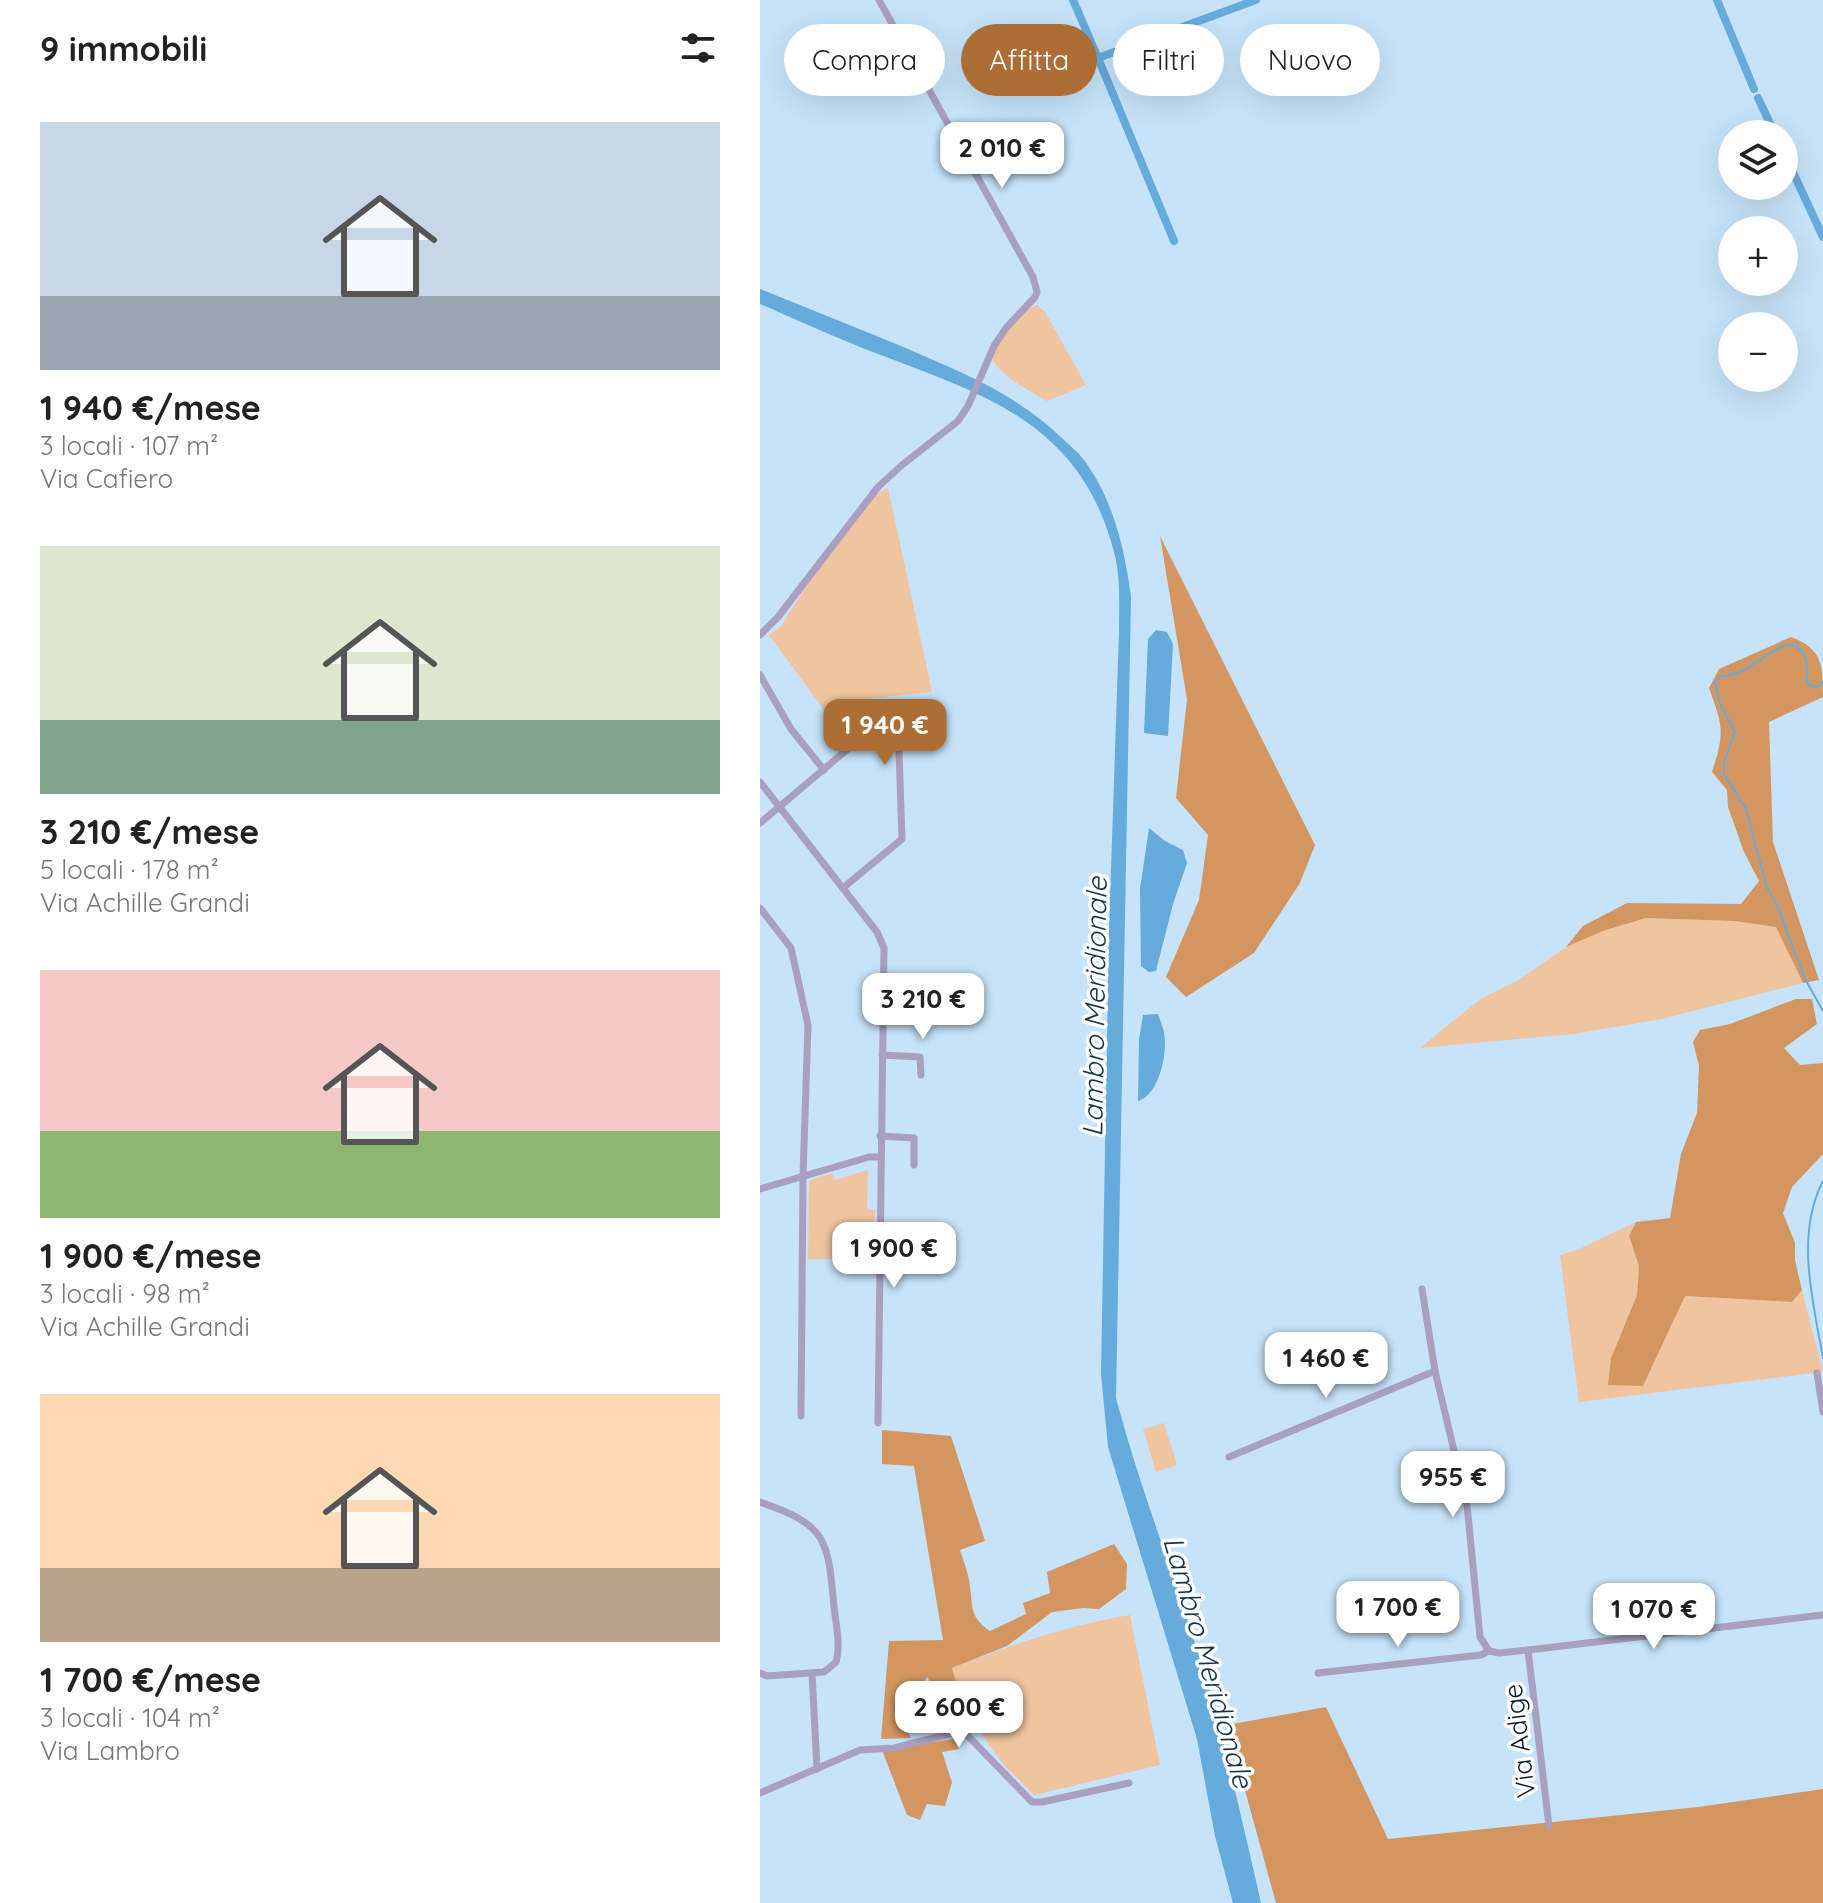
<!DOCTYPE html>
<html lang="it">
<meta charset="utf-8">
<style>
:root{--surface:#fff;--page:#f2f2f2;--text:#222;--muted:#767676;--accent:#ac6e34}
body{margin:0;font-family:Quicksand,sans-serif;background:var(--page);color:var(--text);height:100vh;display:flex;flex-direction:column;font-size:30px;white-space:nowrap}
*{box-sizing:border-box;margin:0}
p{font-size:26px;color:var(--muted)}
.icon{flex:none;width:44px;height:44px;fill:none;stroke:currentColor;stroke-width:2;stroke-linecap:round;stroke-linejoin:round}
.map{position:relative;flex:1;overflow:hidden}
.sheet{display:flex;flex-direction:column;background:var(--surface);width:760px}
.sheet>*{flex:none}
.guide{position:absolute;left:24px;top:24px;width:760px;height:72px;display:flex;gap:16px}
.buttons{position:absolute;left:958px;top:120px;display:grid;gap:16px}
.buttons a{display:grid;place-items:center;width:80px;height:80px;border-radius:50%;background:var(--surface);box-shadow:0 8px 32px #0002;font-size:40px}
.price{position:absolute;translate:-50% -68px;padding:0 18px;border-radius:16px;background:#fff;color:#222;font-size:26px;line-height:52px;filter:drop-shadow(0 2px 4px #0008)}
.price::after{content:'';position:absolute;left:50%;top:48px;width:24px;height:18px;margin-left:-12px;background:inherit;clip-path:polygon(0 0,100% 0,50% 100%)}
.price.active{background:var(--accent);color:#fff}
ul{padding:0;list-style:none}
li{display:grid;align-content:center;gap:16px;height:424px;padding:0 40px}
li span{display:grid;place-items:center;height:248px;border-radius:0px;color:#555}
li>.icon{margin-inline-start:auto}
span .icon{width:144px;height:144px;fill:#fffc;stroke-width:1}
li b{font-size:34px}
h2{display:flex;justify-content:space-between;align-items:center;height:96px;padding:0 40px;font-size:34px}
.pill{padding:0 28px;border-radius:36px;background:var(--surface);box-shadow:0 8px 32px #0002;font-size:28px;line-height:72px}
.pill.active{background:var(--accent);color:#fff}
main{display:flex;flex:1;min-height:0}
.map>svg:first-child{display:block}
</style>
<main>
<section class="sheet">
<h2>9 immobili<svg class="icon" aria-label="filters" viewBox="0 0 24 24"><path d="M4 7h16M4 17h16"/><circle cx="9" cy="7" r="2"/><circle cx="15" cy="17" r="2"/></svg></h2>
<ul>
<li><span style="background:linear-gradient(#c9d6e8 70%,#9aa5b1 0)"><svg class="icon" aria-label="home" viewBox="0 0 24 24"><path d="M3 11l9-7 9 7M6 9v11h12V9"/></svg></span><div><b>1 940 €/mese</b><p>3 locali · 107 m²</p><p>Via Cafiero</p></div></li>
<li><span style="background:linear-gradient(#dfe7d0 70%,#7fa58c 0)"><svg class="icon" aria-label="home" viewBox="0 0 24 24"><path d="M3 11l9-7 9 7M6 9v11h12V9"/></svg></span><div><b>3 210 €/mese</b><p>5 locali · 178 m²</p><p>Via Achille Grandi</p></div></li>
<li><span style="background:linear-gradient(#f6c9c9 65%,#8fb573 0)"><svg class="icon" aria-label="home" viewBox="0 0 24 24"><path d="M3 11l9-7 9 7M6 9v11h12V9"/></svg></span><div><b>1 900 €/mese</b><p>3 locali · 98 m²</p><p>Via Achille Grandi</p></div></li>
<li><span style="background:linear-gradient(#ffd9b3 70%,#b9a48a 0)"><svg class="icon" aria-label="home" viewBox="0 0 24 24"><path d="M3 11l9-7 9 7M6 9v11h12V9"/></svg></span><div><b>1 700 €/mese</b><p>3 locali · 104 m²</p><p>Via Lambro</p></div></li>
</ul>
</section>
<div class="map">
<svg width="1063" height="1903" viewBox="0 0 1063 1903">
<rect width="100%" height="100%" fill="#c6e3f9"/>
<!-- green -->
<g fill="#f0c49f">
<path d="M 277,305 L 285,312 L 326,385 L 287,401 C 272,392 234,373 232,356 C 242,339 257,311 277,305 Z"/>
<polygon points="128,488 172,692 102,699 70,718 9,635 21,626 56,571 117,494"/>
<polygon points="886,918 974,921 1016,927 1043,983 902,1019 814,1034 660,1048 719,1000 760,979 806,947 843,931"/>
<polygon points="108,1170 107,1209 115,1210 113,1259 48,1259 49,1183 51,1180 72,1173 75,1180"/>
<polygon points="876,1222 869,1236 879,1266 877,1295 851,1358 883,1386 925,1296 1032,1302 1042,1290 1063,1372 819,1402 800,1255 817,1250"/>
<polygon points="404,1423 417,1465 396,1472 383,1429"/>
<path d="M 370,1615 L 400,1765 L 274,1795 L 244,1765 L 205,1712 L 192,1668 C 250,1645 309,1625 370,1615 Z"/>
</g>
<!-- forest -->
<g fill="#d39661">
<polygon points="400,536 555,845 540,883 494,953 426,997 406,977 439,900 448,835 416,798 427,699"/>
<path d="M 1031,637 C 1063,649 1063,666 1063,697 L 1009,722 L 1013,842 L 1059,980 L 1043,983 L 1016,927 L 974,921 L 886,918 L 843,931 L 806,947 L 823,926 L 867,903 L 981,904 L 999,881 L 984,852 L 968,807 L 967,790 L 952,772 C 965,732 963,727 949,688 L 959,669 Z"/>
<polygon points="1036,999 1052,999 1057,1024 1024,1048 1040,1065 1063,1063 1063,1154 1032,1187 1023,1213 1035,1243 1035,1260 1042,1290 1032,1302 925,1296 883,1386 848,1385 851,1358 877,1295 879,1266 869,1236 876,1222 910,1218 921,1154 937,1113 939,1066 933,1042 940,1030 970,1024"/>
<path d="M 122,1430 L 191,1436 L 225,1541 L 200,1550 C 204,1562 209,1575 210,1587 C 213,1609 210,1617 230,1631 L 266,1614 L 263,1603 L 290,1593 L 287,1572 L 354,1544 L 367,1564 L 366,1589 L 339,1609 L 323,1608 L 292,1612 L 247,1646 L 192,1668 L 204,1710 L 200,1723 L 167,1677 L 141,1719 L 151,1738 L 121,1739 L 129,1641 L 183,1640 L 154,1466 L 122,1464 Z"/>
<polygon points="566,1707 628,1839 938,1807 1063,1789 1063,1903 516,1903 467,1725"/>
<polygon points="193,1739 199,1749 182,1752 192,1782 185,1806 167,1804 160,1820 147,1815 122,1750"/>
</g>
<!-- water -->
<g fill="#65abdc">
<path d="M 0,289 C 47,308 94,327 141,346 C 203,373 252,391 303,439 C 310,446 318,452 324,460 C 353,499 365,550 371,597 L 356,1398 C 380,1489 415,1576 442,1666 C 465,1744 483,1824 501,1903 L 473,1903 L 455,1836 L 437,1739 L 348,1447 L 341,1374 L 349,929 L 359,632 C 359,606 361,578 354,552 C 321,425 229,396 118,354 C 78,339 39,321 0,304 Z"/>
<polygon points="396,630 407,632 413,644 408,736 384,733 388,639"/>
<polygon points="389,828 405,841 423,850 427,863 413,904 396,971 389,972 381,966 380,889"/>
<path d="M 398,1014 C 400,1020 403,1027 404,1033 C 408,1053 399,1095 378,1101 L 379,1040 L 383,1015 Z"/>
</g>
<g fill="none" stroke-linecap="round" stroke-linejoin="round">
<!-- stream -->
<g stroke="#65abdc" stroke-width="2">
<path d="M 1063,682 L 1057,687 L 1048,685 C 1045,676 1049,668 1046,660 C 1035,625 1001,662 984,670 C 976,674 967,675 959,677 L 955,683 L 960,704 L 975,732 L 964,762 L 964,774 L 986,809 L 1007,888 L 1017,905 L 1044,977 L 1063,1011"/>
<path d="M 1063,1181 C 1035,1235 1053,1301 1063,1358"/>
</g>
<!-- canal -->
<g stroke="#65abdc" stroke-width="8">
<polyline points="313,0 338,58 496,0"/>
<polyline points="957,0 994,89"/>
<polyline points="338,58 414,241"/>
<polyline points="998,98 1015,134"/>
<polyline points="1024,153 1063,237"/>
</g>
<!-- street -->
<g stroke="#a99fbe" stroke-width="7">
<polyline points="0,635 18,617 118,487 142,465 198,421 208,406 234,346 246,328 275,297 277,292 273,277 119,0"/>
<polyline points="0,675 31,729 64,770"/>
<polyline points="0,782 117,932 124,948 118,1423"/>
<path d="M 0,823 L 102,737 C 118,730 132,734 139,751 L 142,839 L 83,888"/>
<polyline points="0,908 31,948 48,1025 43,1176 41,1416"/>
<polyline points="125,985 161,986"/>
<polyline points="122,1055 160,1057 161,1075"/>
<polyline points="120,1136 154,1138 154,1165"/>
<polyline points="0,1189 109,1157 119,1157"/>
<polyline points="119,1228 152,1229 152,1250"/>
<polyline points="662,1289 675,1371 707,1505 720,1637 729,1651"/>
<polyline points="1057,1373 1063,1412"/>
<polyline points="469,1457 675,1371"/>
<path d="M 0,1502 C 67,1525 68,1539 74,1607 C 76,1625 81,1645 76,1662 L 64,1672 L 7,1676 L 0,1673"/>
<polyline points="768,1650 789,1826"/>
<polyline points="52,1673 57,1769"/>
<polyline points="558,1673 721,1655 729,1651 739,1653 768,1650 1063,1615"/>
<polyline points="0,1793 100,1750 134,1748 198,1732 209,1737 272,1802 282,1802 369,1783"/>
</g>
</g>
<g text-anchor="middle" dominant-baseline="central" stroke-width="7" stroke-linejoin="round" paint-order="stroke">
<!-- street labels -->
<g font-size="26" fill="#061926" stroke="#fff">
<text transform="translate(759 1741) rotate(-97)">Via Adige</text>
</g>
<!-- water labels -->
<g font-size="28" font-style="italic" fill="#143348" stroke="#fff">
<text transform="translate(334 1007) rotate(-89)">Lambro Meridionale</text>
<text transform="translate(449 1662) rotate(74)">Lambro Meridionale</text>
</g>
</g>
</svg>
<div class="buttons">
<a><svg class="icon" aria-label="layers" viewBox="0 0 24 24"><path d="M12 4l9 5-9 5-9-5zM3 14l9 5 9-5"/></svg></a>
<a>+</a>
<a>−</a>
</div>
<b class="price" style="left:242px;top:190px">2 010 €</b>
<b class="price active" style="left:125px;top:767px">1 940 €</b>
<b class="price" style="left:163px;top:1041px">3 210 €</b>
<b class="price" style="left:134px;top:1290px">1 900 €</b>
<b class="price" style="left:566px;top:1400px">1 460 €</b>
<b class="price" style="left:693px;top:1519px">955 €</b>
<b class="price" style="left:638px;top:1649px">1 700 €</b>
<b class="price" style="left:894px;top:1651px">1 070 €</b>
<b class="price" style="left:199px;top:1749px">2 600 €</b>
<div class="guide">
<a class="pill">Compra</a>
<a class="pill active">Affitta</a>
<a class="pill">Filtri</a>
<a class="pill">Nuovo</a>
</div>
</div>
</main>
